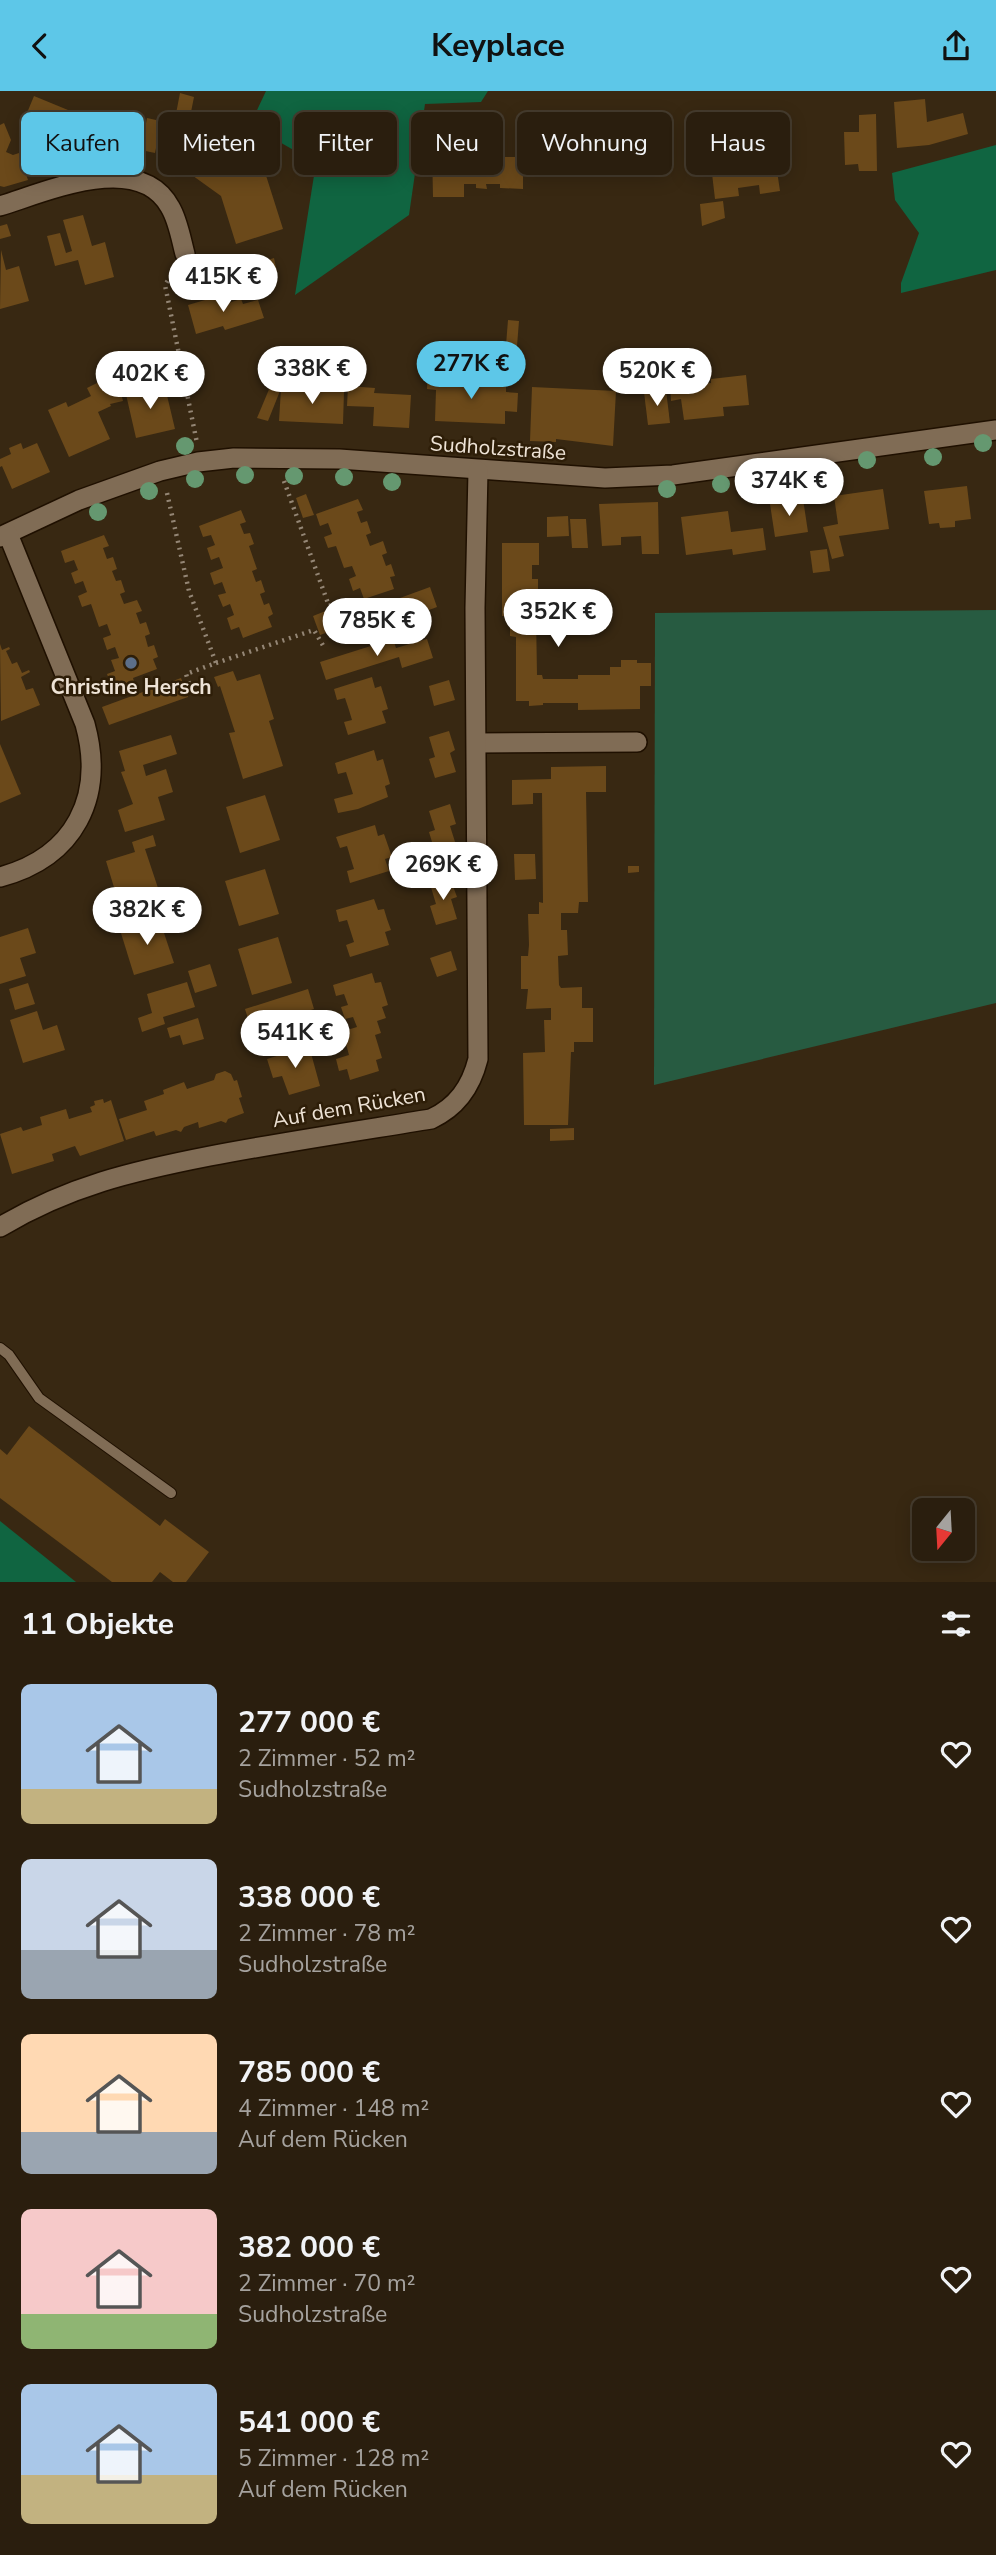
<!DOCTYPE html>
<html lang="de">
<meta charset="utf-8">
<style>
:root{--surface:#2a1e0e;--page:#362b1c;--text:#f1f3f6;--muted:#a5a29e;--line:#463c2e;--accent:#5dc7e8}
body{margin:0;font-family:"Nunito Sans",sans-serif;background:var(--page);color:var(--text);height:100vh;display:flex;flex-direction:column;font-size:26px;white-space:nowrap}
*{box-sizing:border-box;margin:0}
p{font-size:23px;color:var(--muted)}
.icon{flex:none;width:38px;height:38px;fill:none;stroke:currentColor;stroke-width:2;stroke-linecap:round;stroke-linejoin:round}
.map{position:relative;height:1491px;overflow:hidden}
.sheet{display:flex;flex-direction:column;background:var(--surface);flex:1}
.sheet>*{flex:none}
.guide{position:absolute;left:21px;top:21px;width:956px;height:63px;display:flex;gap:14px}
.needle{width:46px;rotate:198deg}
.fabs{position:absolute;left:912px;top:1407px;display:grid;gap:14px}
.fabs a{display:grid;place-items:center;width:63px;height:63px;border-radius:10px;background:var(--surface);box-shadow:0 4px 18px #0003,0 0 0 2px var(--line);font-size:35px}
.price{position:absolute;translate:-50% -60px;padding:0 16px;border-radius:24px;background:#fff;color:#222;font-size:23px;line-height:46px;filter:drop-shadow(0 2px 4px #0008)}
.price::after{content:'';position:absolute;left:50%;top:42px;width:21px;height:16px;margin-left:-10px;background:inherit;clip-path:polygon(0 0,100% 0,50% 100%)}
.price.on{background:var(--accent);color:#111}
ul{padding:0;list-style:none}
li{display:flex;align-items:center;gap:21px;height:175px;padding:0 21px}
li span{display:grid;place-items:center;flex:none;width:196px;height:140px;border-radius:10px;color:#555}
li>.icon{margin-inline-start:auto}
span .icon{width:84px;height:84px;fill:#fffc;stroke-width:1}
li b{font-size:30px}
h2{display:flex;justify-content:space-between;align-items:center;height:84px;padding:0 21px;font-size:30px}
.pill{padding:0 24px;border-radius:10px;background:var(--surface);box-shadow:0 4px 18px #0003,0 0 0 2px var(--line);font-size:24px;line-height:63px}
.pill.on{background:var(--accent);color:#111}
header{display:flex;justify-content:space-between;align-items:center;height:91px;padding:0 21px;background:var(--accent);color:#111;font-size:32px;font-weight:700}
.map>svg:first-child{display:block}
</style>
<header><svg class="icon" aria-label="back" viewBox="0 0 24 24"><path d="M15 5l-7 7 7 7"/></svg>Keyplace<svg class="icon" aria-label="share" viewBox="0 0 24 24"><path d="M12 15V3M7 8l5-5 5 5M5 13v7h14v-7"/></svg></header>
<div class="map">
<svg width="996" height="1491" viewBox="0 0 996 1491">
<rect width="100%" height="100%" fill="#382812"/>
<!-- green -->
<polygon fill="#275b41" points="996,519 996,912 654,994 655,522"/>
<!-- forest -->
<g fill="#106541">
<polygon points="266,0 488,0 481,11 425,13 409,124 295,204 316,72 250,34"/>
<polygon points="996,54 996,179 901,202 901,192 919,142 895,109 892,82"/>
<polygon points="0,1430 76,1491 0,1491"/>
</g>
<!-- building -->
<g fill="#6b491a">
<polygon points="180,2 194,6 188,36 174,33 169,55 157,52 155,62 141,59 147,27 174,33"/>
<polygon points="34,5 68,19 60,39 79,47 82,41 91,45 83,64 22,34"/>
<polygon points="925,8 927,31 963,22 968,43 929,54 897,57 894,11"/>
<polygon points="876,23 877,80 859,80 858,73 845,74 844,41 859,41 859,24"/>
<polygon points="113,31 124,36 116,54 105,49"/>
<polygon points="4,32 11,49 6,61 13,64 19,62 28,89 4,96 0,95 0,34"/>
<polygon points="218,42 263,75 283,138 236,153 221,105 189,82"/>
<polygon points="455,57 455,74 500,74 500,66 523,66 523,98 500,97 500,93 486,93 487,98 476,97 476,93 464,93 464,106 433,106 432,58"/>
<polygon points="752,58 757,83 777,80 780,100 760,103 759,94 738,97 739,105 715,108 711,74 734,71 732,60"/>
<polygon points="723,110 725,127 702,135 700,113"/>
<polygon points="83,124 92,155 105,151 114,186 85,194 78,169 55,175 47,145 60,142 66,162 72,160 63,129"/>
<polygon points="7,133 11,145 0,148 0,135"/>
<polygon points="1,159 6,179 19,175 29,210 0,218"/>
<polygon points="274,167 277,181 251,187 248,175"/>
<polygon points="222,204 225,213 241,208 243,213 258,209 264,227 225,239 223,235 196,243 188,214"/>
<polygon points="508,229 519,230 517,255 506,254"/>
<polygon points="428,276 437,277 437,290 506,293 506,301 518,302 517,321 505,320 505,333 435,330 436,299 427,298"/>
<polygon points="746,284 749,314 723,316 724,325 684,329 681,308 671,310 670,295 711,292 711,288"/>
<polygon points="117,287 123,310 110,313 111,315 98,321 110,348 69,366 48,319 66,311 68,316 91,305 87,297 103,289"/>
<polygon points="144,295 145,301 165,296 175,338 136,347 125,299"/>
<polygon points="348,295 375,297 374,302 411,304 409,337 373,335 374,316 347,315"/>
<polygon points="270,296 280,300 268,330 257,327"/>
<polygon points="532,296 616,300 613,355 556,348 556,351 530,350"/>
<polygon points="281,298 344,300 343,333 279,330"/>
<polygon points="666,299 670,332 648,334 644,301"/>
<polygon points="21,352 23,358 37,352 50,381 12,398 2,375 0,376 0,368 11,363 9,357"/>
<polygon points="967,395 971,428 955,430 955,436 940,437 939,432 929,433 924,400"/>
<polygon points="883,398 889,438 839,445 844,465 832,468 823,436 838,433 834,405"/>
<polygon points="306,403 314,424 303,427 296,407"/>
<polygon points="358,408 363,419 357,421 361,432 367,430 371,442 366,444 370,455 383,450 387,462 382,464 386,475 391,473 395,485 390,486 394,498 364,508 360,497 353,500 349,488 356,485 352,475 344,477 336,455 328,457 324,446 332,443 328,432 320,435 316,423"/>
<polygon points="803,408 808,441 775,446 770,413"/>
<polygon points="658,411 659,463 642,463 641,445 621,446 621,454 602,455 599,413"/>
<polygon points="241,419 246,431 240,433 244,443 250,442 254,453 249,455 257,478 252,480 256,491 261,489 265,501 260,503 264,514 269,512 273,523 268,526 272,536 243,547 239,536 231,539 227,527 234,524 230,513 223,516 218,504 226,502 222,491 214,494 210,482 223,477 219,466 211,469 207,457 215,454 211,444 203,446 199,435"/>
<polygon points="728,420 731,441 763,437 766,459 733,464 732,458 686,464 681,426"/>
<polygon points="568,425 569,445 547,446 547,426"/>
<polygon points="570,428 586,428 588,457 572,457"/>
<polygon points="104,444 109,455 103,457 107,468 113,466 117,478 112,480 116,490 121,489 125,501 120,503 124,513 137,509 142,520 136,522 140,533 146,531 150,543 145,545 148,556 154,554 158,566 153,568 157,578 133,587 136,597 115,605 107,583 115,580 111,569 119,567 115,556 107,559 103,547 111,544 107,533 99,536 91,513 82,516 78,505 87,501 83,490 75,493 71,482 78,479 74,469 65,472 61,460"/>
<polygon points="502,452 539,452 539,474 532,474 532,488 538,488 538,503 527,503 528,524 536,524 537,584 542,584 543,588 578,588 578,584 610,584 610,576 621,576 621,569 637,569 637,572 651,572 651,595 640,595 640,618 578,619 578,612 543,612 543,614 529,615 529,610 516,610 516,546 510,545 510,525 502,525"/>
<polygon points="827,458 830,480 813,482 810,460"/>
<polygon points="430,496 437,516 397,531 389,511"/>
<polygon points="333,517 340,537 320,544 313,525"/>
<polygon points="393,548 396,557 427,548 433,567 402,577 399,566 326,589 320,571"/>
<polygon points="0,553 2,559 9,556 10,558 6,560 12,573 17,571 22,582 29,579 30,581 21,586 26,599 33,597 40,614 1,630"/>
<polygon points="233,580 237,590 260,583 274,628 269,630 283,675 243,688 229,642 235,641 220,595 218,596 214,586"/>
<polygon points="372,586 375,597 381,595 385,608 388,618 382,620 386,632 348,644 344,631 352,629 349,619 345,607 337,609 334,598"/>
<polygon points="181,587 188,606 109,634 102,616"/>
<polygon points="449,589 455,609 434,615 429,595"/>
<polygon points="449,640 455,659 450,662 456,681 435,687 429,668 435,666 429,646"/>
<polygon points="171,644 177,663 143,674 146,685 166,678 173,701 158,706 165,729 125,741 118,719 133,713 121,681 125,680 119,660"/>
<polygon points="0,653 21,703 0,712"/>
<polygon points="374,659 377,670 383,668 390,693 385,695 388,706 358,718 338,722 334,708 353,703 346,681 338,683 335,672"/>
<polygon points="606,675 606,701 586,701 588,811 579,811 578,822 561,822 561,839 567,839 568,864 558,865 559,894 561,897 582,896 582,917 593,917 593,951 574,951 574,961 571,961 568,1034 524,1034 523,962 545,961 544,929 551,929 551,917 526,918 528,898 521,898 521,865 528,865 529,854 528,823 539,823 539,811 543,812 542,702 533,702 533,713 512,714 512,689 551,688 551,676"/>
<polygon points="265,704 280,749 240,762 226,716"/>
<polygon points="450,713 456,733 450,735 456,754 435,761 429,741 435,739 429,720"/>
<polygon points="375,734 378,745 384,743 392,766 385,768 389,780 350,792 347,780 354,778 350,765 347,755 340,757 336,746"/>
<polygon points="153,744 156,755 145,758 160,803 120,816 106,770 135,761 132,751"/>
<polygon points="514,763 535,763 536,788 515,789"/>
<polygon points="628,775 639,775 639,781 628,782"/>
<polygon points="265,778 279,823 239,835 225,790"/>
<polygon points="450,787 457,806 451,808 457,828 436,834 430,815 436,813 430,793"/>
<polygon points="374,808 378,819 384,818 387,828 391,839 385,841 389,854 350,866 346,854 354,851 347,829 339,831 336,819"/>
<polygon points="159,827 174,872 134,884 120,839"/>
<polygon points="28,837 36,862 20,867 26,885 0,893 0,846"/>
<polygon points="278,846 292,892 252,904 238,858"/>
<polygon points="451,860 457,879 437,886 430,867"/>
<polygon points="210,873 217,895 195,902 188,880"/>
<polygon points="372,882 375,892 381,891 388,914 382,916 386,927 377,930 381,942 375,944 382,967 376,969 379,980 350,989 347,978 339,980 336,968 349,964 346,953 338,955 334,943 357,936 353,926 345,928 341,916 348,914 344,903 336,905 333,894"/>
<polygon points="187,891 195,916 163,926 165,933 142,941 138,927 152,922 147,903"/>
<polygon points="28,892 35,913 15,919 9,898"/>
<polygon points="308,898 314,918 251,937 245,918"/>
<polygon points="37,920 43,939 57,934 65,959 23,972 10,929"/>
<polygon points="198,927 204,948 183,954 180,944 170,947 167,937"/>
<polygon points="309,955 320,995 289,1004 282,985 273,987 267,968"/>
<polygon points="225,980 231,983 234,990 237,989 242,1006 239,1007 244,1022 228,1028 226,1032 221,1030 199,1037 198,1031 184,1036 181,1041 176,1039 156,1045 154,1040 126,1049 119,1028 147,1019 144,1010 164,1003 163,999 184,991 187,998 214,989 216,983"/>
<polygon points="103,1008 104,1012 111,1009 124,1050 80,1065 75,1055 52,1063 54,1070 12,1083 0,1043 21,1036 23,1040 42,1034 40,1026 66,1018 69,1028 92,1021 90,1016 95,1014 94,1010"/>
<polygon points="574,1037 574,1049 550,1050 550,1038"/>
<polygon points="29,1335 160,1435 165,1428 209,1461 186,1491 173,1491 160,1481 152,1491 112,1491 0,1407 0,1358 7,1364"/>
</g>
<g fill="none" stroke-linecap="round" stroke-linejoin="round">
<defs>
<polyline id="service" points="0,1257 9,1264 39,1307 171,1402"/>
<g id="minor">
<path d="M 0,115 C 46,101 139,59 170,116 C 178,129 181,148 185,163"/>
<polyline points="0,446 79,409 160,380 198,371 234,367 339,368 605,387 673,384 996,339"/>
<polyline points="477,652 637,651"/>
<path d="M 0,786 C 75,766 105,706 85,633 L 8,443"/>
<path d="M 0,1136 C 69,1095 133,1080 210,1065 C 283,1051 357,1040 431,1028 C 457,1016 471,996 478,968 L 475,517 L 478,380"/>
</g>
</defs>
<!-- service casing -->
<use href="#service" stroke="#1f1000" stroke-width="12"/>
<!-- minor casing -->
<use href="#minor" stroke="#1f1000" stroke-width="22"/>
<!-- path -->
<g stroke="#948675" stroke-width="4.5" stroke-dasharray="2 5" stroke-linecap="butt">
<polyline points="175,178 165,194 197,352"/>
<polyline points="284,390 329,515 334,513 346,551"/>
<polyline points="167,402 189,500 216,572 186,583 190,596"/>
<polyline points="216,572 314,539 325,558"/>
</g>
<!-- service -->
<use href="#service" stroke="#806c55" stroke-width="10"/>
<!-- minor -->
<use href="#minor" stroke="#806c55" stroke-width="19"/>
</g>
<!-- trees -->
<g fill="#659870">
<circle cx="983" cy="352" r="9"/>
<circle cx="185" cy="355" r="9"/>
<circle cx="933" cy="366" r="9"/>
<circle cx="867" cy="369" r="9"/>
<circle cx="789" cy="381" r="9"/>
<circle cx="245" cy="384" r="9"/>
<circle cx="294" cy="385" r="9"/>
<circle cx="344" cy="386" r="9"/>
<circle cx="195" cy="388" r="9"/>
<circle cx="392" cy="391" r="9"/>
<circle cx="721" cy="393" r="9"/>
<circle cx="667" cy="398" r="9"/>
<circle cx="149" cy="400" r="9"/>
<circle cx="98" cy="421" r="9"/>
</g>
<!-- markers -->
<circle fill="#5c6f8a" stroke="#2e1e08" stroke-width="2.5" cx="131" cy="572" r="7"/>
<g text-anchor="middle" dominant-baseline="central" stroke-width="5" stroke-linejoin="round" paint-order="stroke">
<!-- street labels -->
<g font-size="21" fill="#eee3d6" stroke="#2e1e08">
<text transform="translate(498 357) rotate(4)">Sudholzstraße</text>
<text transform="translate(349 1016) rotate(-10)">Auf dem Rücken</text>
</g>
<!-- poi labels -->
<g font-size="21" font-weight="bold" fill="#eee3d6" stroke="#2e1e08">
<text x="131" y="596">Christine Hersch</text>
</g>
</g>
</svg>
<div class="fabs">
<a><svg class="needle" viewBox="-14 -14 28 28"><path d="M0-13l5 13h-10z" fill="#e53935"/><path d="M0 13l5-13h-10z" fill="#a5a29e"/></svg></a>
</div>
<b class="price" style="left:223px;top:223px">415K €</b>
<b class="price on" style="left:471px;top:310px">277K €</b>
<b class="price" style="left:312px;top:315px">338K €</b>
<b class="price" style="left:657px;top:317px">520K €</b>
<b class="price" style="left:150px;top:320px">402K €</b>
<b class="price" style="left:789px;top:427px">374K €</b>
<b class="price" style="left:558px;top:558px">352K €</b>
<b class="price" style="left:377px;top:567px">785K €</b>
<b class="price" style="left:443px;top:811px">269K €</b>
<b class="price" style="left:147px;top:856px">382K €</b>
<b class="price" style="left:295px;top:979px">541K €</b>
<div class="guide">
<a class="pill on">Kaufen</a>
<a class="pill">Mieten</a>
<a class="pill">Filter</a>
<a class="pill">Neu</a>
<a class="pill">Wohnung</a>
<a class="pill">Haus</a>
</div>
</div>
<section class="sheet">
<h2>11 Objekte<svg class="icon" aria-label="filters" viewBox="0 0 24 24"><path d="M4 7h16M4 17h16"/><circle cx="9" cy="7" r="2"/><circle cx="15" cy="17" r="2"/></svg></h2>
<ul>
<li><span style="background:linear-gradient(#a9c7e8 75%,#c2b280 0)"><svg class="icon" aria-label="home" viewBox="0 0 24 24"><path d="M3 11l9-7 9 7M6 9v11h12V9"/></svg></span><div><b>277 000 €</b><p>2 Zimmer · 52 m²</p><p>Sudholzstraße</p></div><svg class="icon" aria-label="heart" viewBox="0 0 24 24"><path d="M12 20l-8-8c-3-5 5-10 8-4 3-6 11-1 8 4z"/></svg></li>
<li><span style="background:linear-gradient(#c9d6e8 65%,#9aa5b1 0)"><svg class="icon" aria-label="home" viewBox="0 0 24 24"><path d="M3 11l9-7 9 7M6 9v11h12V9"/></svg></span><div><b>338 000 €</b><p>2 Zimmer · 78 m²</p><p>Sudholzstraße</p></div><svg class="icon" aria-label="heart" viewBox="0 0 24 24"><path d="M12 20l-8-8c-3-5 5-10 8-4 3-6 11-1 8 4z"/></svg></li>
<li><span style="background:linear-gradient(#ffd9b3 70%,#9aa5b1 0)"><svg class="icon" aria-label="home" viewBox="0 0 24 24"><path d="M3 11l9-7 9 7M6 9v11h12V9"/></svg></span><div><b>785 000 €</b><p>4 Zimmer · 148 m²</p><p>Auf dem Rücken</p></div><svg class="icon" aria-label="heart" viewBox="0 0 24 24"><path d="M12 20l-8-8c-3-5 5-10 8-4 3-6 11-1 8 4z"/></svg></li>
<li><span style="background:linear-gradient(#f6c9c9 75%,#8fb573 0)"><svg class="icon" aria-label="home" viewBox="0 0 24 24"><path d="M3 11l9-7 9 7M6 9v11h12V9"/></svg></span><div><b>382 000 €</b><p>2 Zimmer · 70 m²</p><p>Sudholzstraße</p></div><svg class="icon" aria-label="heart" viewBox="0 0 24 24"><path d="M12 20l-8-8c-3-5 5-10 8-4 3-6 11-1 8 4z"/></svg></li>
<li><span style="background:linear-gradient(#a9c7e8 65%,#c2b280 0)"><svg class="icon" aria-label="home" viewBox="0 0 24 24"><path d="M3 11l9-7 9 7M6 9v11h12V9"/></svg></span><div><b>541 000 €</b><p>5 Zimmer · 128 m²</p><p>Auf dem Rücken</p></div><svg class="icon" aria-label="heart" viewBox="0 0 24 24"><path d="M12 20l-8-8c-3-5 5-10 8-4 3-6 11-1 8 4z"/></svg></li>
</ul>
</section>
